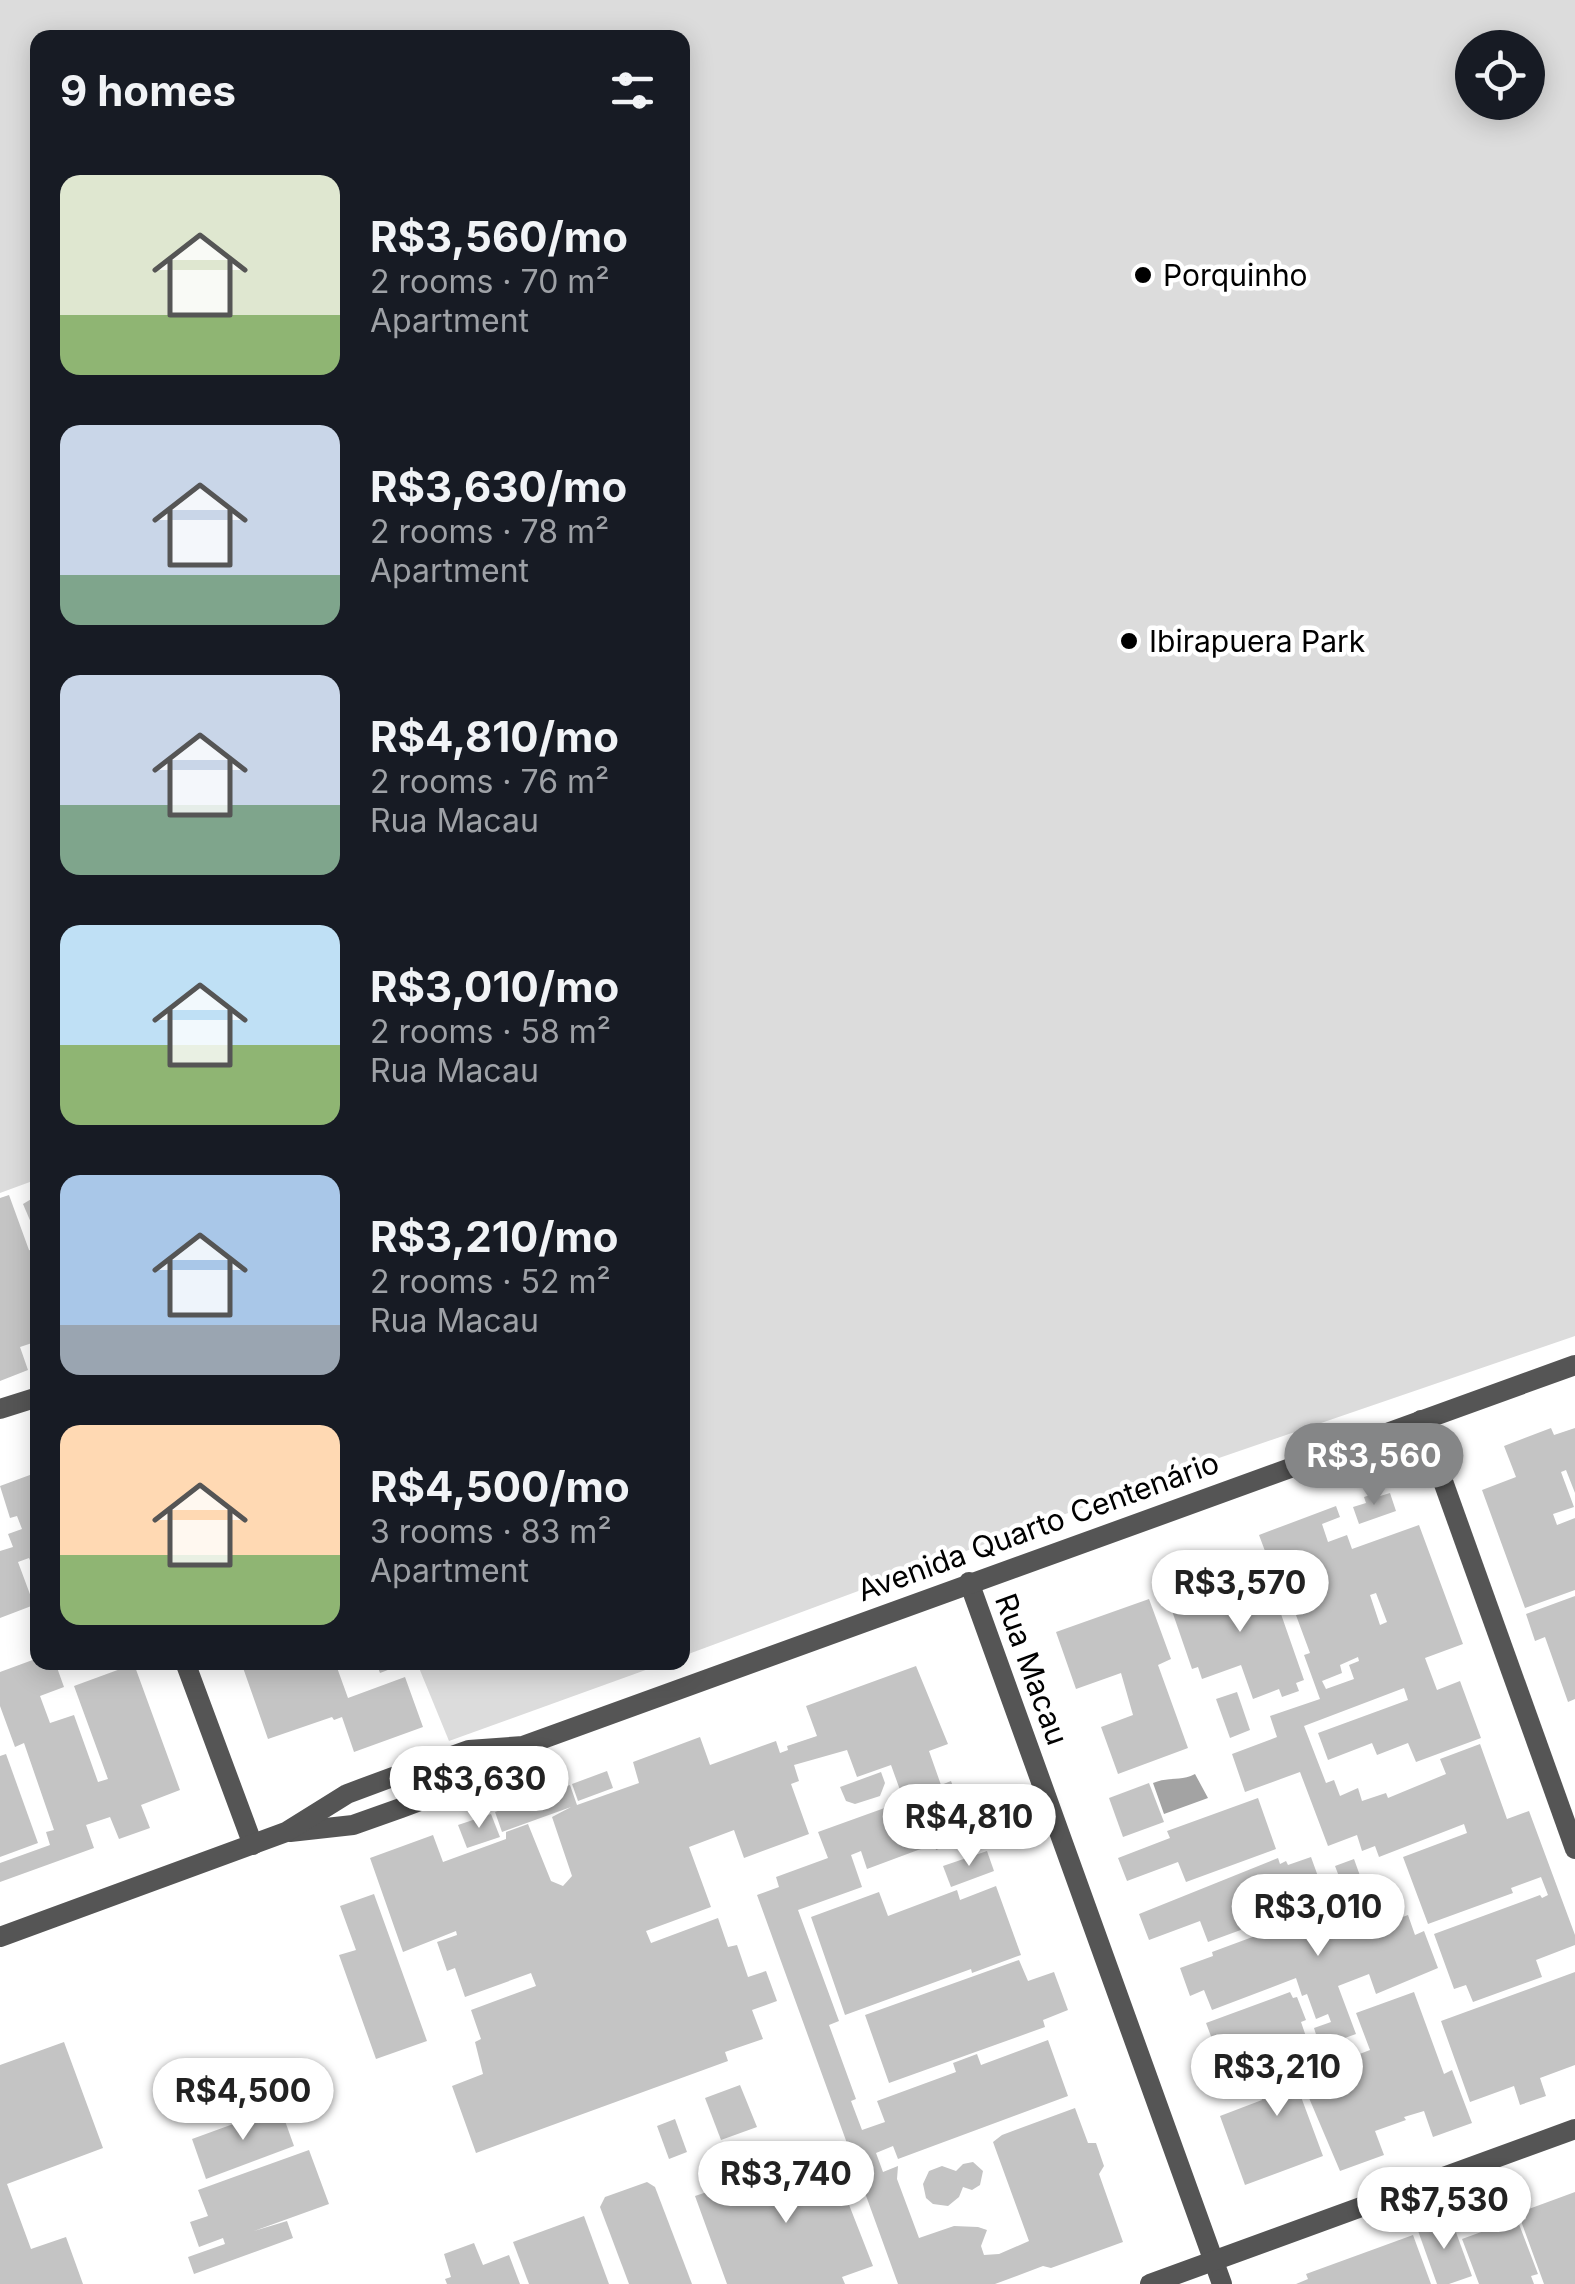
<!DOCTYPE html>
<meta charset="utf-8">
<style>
:root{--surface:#171b24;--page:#20242c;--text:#f1f3f6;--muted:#9ea1a6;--accent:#858687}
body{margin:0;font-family:Inter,sans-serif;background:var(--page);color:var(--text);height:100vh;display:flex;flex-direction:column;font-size:38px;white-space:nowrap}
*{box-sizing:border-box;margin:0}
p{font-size:32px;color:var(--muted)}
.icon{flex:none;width:55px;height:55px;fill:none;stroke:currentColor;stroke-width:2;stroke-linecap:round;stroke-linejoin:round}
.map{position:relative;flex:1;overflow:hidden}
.details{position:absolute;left:30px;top:30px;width:660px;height:1640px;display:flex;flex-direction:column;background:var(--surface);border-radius:20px;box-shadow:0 5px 25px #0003}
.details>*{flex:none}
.fabs{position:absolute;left:1455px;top:30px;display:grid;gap:20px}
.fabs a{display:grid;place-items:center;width:90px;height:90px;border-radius:50%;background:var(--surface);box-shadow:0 5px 25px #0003;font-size:50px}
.price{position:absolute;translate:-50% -85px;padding:0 22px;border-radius:35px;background:#fff;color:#222;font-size:32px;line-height:65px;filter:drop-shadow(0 2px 5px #0008)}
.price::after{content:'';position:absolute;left:50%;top:60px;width:30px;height:22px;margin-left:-15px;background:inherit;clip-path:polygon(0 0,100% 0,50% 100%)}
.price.current{background:var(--accent);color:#fff}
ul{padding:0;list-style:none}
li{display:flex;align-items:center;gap:30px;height:250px;padding:0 30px}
li span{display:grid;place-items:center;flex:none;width:280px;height:200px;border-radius:20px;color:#555}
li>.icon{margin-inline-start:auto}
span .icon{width:120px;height:120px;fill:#fffc;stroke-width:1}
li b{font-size:42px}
h2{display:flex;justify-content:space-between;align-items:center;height:120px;padding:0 30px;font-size:42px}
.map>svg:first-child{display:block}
</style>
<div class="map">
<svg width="1575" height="2284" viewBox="0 0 1575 2284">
<rect width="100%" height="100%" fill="#fff"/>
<!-- green -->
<g fill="#dcdcdc" fill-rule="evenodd">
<path d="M 0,0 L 1575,0 L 1575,1336 L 1184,1470 L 683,1656 L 682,38 L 38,38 L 38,1179 L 0,1193 ZM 1472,48 L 1528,48 L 1528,102 L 1472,102 Z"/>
<polygon points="417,1663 665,1663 449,1741"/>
</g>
<!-- water -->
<path fill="#a3a3a3" d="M 1195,1774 L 1208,1798 L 1164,1814 L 1153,1783 C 1170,1776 1180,1782 1195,1774 Z"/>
<!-- building -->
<g fill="#c4c4c4" fill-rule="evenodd">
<polygon points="9,1195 29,1250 38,1253 38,1341 20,1347 28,1370 0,1381 0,1198"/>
<polygon points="38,1195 38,1223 32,1225 23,1204"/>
<polygon points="1551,1428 1554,1435 1575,1428 1575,1493 1566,1470 1561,1472 1574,1507 1553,1514 1557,1525 1575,1518 1575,1590 1525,1608 1482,1490 1516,1477 1504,1446"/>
<polygon points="38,1472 38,1581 29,1558 18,1562 34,1605 0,1618 0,1551 13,1547 8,1534 22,1529 17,1516 10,1518 0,1486"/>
<polygon points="1376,1493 1377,1497 1390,1493 1396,1511 1359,1524 1353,1507 1366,1503 1364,1497"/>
<path d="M 1336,1506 L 1340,1517 L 1322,1524 L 1328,1542 L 1347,1535 L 1352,1549 L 1419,1525 L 1463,1644 L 1425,1658 L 1437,1690 L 1460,1681 L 1481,1738 L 1416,1762 L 1408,1743 L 1377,1755 L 1372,1743 L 1328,1760 L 1318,1733 L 1408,1700 L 1404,1688 L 1304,1726 L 1326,1783 L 1334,1780 L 1340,1796 L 1358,1788 L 1362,1801 L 1386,1793 L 1388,1798 L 1446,1774 L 1440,1759 L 1480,1744 L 1507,1819 L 1529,1811 L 1575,1935 L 1575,1945 L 1536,1960 L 1542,1977 L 1473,2002 L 1466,1985 L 1454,1989 L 1434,1934 L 1540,1895 L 1542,1898 L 1548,1895 L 1541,1877 L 1511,1888 L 1513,1893 L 1428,1924 L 1403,1857 L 1467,1833 L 1464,1824 L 1379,1857 L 1375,1846 L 1362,1851 L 1357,1835 L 1328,1846 L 1300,1772 L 1245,1792 L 1232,1754 L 1277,1737 L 1270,1716 L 1320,1699 L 1304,1655 L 1310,1653 L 1280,1572 L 1274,1575 L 1259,1535 ZM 1376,1593 L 1387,1622 L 1380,1625 L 1370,1595 ZM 1358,1657 L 1359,1661 L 1349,1665 L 1354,1679 L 1326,1689 L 1322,1681 L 1342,1673 L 1340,1665 Z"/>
<polygon points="1266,1571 1304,1680 1296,1683 1299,1691 1282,1697 1279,1689 1253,1699 1241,1665 1202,1679 1198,1667 1192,1669 1170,1605"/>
<polygon points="1575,1596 1575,1699 1568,1702 1545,1637 1535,1641 1526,1614"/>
<polygon points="1149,1599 1171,1659 1158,1665 1188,1748 1118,1774 1101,1727 1133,1715 1121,1673 1076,1689 1056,1632"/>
<polygon points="38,1658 38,1662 55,1662 64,1687 40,1696 50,1723 74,1715 98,1782 108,1779 74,1686 134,1664 180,1790 141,1805 150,1828 119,1839 110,1817 86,1825 94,1848 0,1882 0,1863 50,1845 46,1832 54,1830 24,1743 15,1747 0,1706 0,1672"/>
<polygon points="241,1662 335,1662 348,1698 405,1677 423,1727 354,1752 342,1717 334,1720 332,1717 268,1739"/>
<polygon points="376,1662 391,1662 393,1668 380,1673"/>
<polygon points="916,1666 948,1744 929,1751 941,1785 951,1781 968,1828 959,1831 963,1840 936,1850 935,1845 918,1850 867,1869 861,1851 851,1855 862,1887 798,1910 839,2021 829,2025 856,2099 851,2101 862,2130 885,2122 877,2101 956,2072 953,2063 977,2054 981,2065 1048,2040 1068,2096 898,2159 893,2146 876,2153 883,2172 898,2166 897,2179 919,2238 954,2226 978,2227 987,2230 981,2246 984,2255 999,2254 1029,2241 993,2142 1002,2135 1075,2108 1088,2143 1096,2143 1104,2166 1099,2174 1123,2242 1051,2268 1043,2266 995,2284 898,2284 757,1895 779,1887 776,1877 828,1858 818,1832 904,1801 891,1765 857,1777 847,1750 794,1765 799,1781 791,1784 809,1834 744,1858 734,1830 689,1847 711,1907 646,1931 651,1943 718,1918 728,1947 737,1945 748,1977 766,1971 777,2001 752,2010 763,2039 725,2052 728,2061 476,2153 452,2086 483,2074 475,2042 481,2039 471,2010 536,1986 531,1973 465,1997 455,1968 447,1971 437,1942 457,1935 456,1931 403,1952 370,1858 433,1835 443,1862 506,1839 506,1832 528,1824 551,1881 563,1886 572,1876 552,1817 571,1807 502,1832 495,1812 570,1785 577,1805 639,1783 633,1762 700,1737 710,1765 776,1741 780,1753 788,1750 787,1746 817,1736 806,1706"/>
<polygon points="1237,1692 1250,1730 1230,1738 1216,1699"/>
<polygon points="6,1754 38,1843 0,1857 0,1756"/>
<polygon points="607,1771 613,1788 578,1801 572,1784"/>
<polygon points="881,1772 885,1783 880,1796 855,1804 846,1801 840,1787"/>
<polygon points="1149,1783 1164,1822 1123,1837 1109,1798"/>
<polygon points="1258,1798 1276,1849 1186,1882 1178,1862 1127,1881 1118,1858 1170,1838 1167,1831"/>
<polygon points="491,1814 500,1837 467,1848 458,1825"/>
<polygon points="987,1851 994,1871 951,1887 943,1866"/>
<polygon points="1311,1857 1324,1893 1296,1903 1298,1909 1208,1942 1200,1921 1149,1940 1139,1914 1278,1858 1280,1864 1286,1861 1288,1865"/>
<polygon points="1354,1859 1378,1926 1408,1915 1415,1935 1424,1931 1438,1968 1376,1994 1369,1974 1338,1986 1356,2034 1320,2047 1314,2028 1331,2022 1328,2014 1316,2019 1307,1994 1302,1996 1296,1978 1212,2010 1204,1990 1190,1996 1180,1968 1213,1956 1212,1952 1301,1919 1302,1923 1308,1921 1314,1937 1326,1932 1318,1911 1348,1900 1335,1866"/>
<polygon points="996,1886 1021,1955 972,1973 971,1969 845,2015 811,1917 879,1892 888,1916 957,1890 960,1900"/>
<polygon points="374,1894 427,2041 376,2059 339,1955 356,1950 340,1906"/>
<polygon points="1019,1960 1028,1981 1054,1972 1068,2010 1043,2020 1045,2027 889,2083 865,2015"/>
<polygon points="1575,1972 1575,2065 1540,2078 1546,2096 1520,2105 1514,2086 1470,2102 1441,2021"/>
<polygon points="1290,1992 1293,1998 1297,1997 1306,2020 1301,2022 1310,2048 1227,2079 1206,2023"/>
<polygon points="1414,1992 1444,2074 1452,2070 1472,2123 1433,2137 1424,2111 1404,2117 1406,2120 1375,2131 1384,2155 1340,2171 1309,2098 1357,2080 1349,2058 1370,2050 1356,2013"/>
<polygon points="64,2042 103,2148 7,2184 31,2249 66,2237 83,2284 0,2284 0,2065"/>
<polygon points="1312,2050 1314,2057 1333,2051 1340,2070 1297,2086 1323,2156 1245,2185 1220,2116 1262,2100 1252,2072"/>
<polygon points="740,2085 757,2127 721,2140 705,2098"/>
<polygon points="280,2107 294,2146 206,2179 192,2139"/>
<polygon points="675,2119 687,2152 669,2159 657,2126"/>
<polygon points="826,2146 873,2266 842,2277 845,2284 727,2284 695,2196 790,2164 789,2159"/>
<polygon points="309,2150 329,2204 254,2231 287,2221 293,2238 194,2274 188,2257 225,2244 223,2238 199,2247 190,2222 208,2216 198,2190"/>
<polygon points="973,2162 983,2171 980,2185 972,2190 963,2187 959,2197 948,2206 933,2204 926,2198 923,2184 929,2171 942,2166 956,2171 963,2164"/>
<polygon points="647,2182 655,2187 692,2284 629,2284 600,2207 605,2197"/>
<polygon points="1575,2192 1575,2284 1544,2284 1521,2221 1526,2219 1523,2211"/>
<polygon points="584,2216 609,2284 529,2284 513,2242"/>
<polygon points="1450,2216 1472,2276 1449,2284 1437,2284 1417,2228"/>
<polygon points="1517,2219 1538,2274 1531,2276 1534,2284 1479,2284 1462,2239"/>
<polygon points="1413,2235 1431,2284 1296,2284 1308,2279 1306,2274"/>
<polygon points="474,2243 483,2265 509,2255 520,2284 447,2284 445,2279 451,2277 444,2254"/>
</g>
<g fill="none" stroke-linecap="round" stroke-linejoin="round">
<!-- minor -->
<g stroke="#555" stroke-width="20">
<polyline points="0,1409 38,1397"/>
<polyline points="1421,1420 1575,1849"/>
<polyline points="969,1582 1222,2284"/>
<polyline points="185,1662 253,1845"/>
<polyline points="1150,2284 1575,2129"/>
</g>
<!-- tertiary -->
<g stroke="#555" stroke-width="20">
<polyline points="290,1832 353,1825 401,1808 479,1779 521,1747"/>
<polyline points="0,1937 286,1832 347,1794 390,1778 469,1750 523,1746 1575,1365"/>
</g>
</g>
<!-- markers -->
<g fill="#000" stroke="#fff" stroke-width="4">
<circle cx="1143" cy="275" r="10"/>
<circle cx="1129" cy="641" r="10"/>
</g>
<g text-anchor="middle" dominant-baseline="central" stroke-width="9" stroke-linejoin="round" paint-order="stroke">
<!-- poi labels -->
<g font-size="30" fill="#000" stroke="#fff" text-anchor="start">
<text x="1163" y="275">Porquinho</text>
<text x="1149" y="641">Ibirapuera Park</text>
</g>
<!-- street labels -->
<g font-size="30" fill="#000" stroke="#fff">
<text transform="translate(1038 1526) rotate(-20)">Avenida Quarto Centenário</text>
<text transform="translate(1032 1669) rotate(70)">Rua Macau</text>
</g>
</g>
</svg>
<div class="fabs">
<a><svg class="icon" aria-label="locate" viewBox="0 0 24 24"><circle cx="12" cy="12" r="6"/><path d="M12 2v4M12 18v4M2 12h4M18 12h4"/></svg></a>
</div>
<b class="price current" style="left:1374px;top:1508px">R$3,560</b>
<b class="price" style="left:1240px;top:1635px">R$3,570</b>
<b class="price" style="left:479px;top:1831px">R$3,630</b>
<b class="price" style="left:969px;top:1869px">R$4,810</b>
<b class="price" style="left:1318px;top:1959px">R$3,010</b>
<b class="price" style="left:1277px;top:2119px">R$3,210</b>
<b class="price" style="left:243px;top:2143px">R$4,500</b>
<b class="price" style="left:786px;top:2226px">R$3,740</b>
<b class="price" style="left:1444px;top:2252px">R$7,530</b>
<section class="details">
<h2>9 homes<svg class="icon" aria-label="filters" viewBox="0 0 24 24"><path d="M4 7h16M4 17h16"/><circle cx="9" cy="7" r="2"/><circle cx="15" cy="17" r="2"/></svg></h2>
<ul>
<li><span style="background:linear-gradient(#dfe7d0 70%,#8fb573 0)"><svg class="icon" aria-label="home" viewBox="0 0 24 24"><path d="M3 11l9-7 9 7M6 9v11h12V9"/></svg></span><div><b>R$3,560/mo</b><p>2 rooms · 70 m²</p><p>Apartment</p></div></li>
<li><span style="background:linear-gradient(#c9d6e8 75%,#7fa58c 0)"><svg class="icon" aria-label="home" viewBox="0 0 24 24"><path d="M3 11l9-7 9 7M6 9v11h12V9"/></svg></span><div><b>R$3,630/mo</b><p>2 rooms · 78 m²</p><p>Apartment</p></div></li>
<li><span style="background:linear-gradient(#c9d6e8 65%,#7fa58c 0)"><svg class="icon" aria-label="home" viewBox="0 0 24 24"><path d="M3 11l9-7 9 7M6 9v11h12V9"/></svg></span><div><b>R$4,810/mo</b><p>2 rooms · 76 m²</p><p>Rua Macau</p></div></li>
<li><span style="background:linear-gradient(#bfe0f5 60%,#8fb573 0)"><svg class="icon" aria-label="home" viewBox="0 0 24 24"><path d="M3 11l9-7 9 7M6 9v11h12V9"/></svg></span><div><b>R$3,010/mo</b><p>2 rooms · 58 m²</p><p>Rua Macau</p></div></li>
<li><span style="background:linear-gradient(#a9c7e8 75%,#9aa5b1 0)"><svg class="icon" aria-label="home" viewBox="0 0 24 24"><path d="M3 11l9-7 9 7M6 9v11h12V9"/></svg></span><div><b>R$3,210/mo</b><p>2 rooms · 52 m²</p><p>Rua Macau</p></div></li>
<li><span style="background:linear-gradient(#ffd9b3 65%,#8fb573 0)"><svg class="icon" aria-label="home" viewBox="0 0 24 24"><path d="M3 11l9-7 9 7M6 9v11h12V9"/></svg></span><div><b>R$4,500/mo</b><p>3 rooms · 83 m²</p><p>Apartment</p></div></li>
</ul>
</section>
</div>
